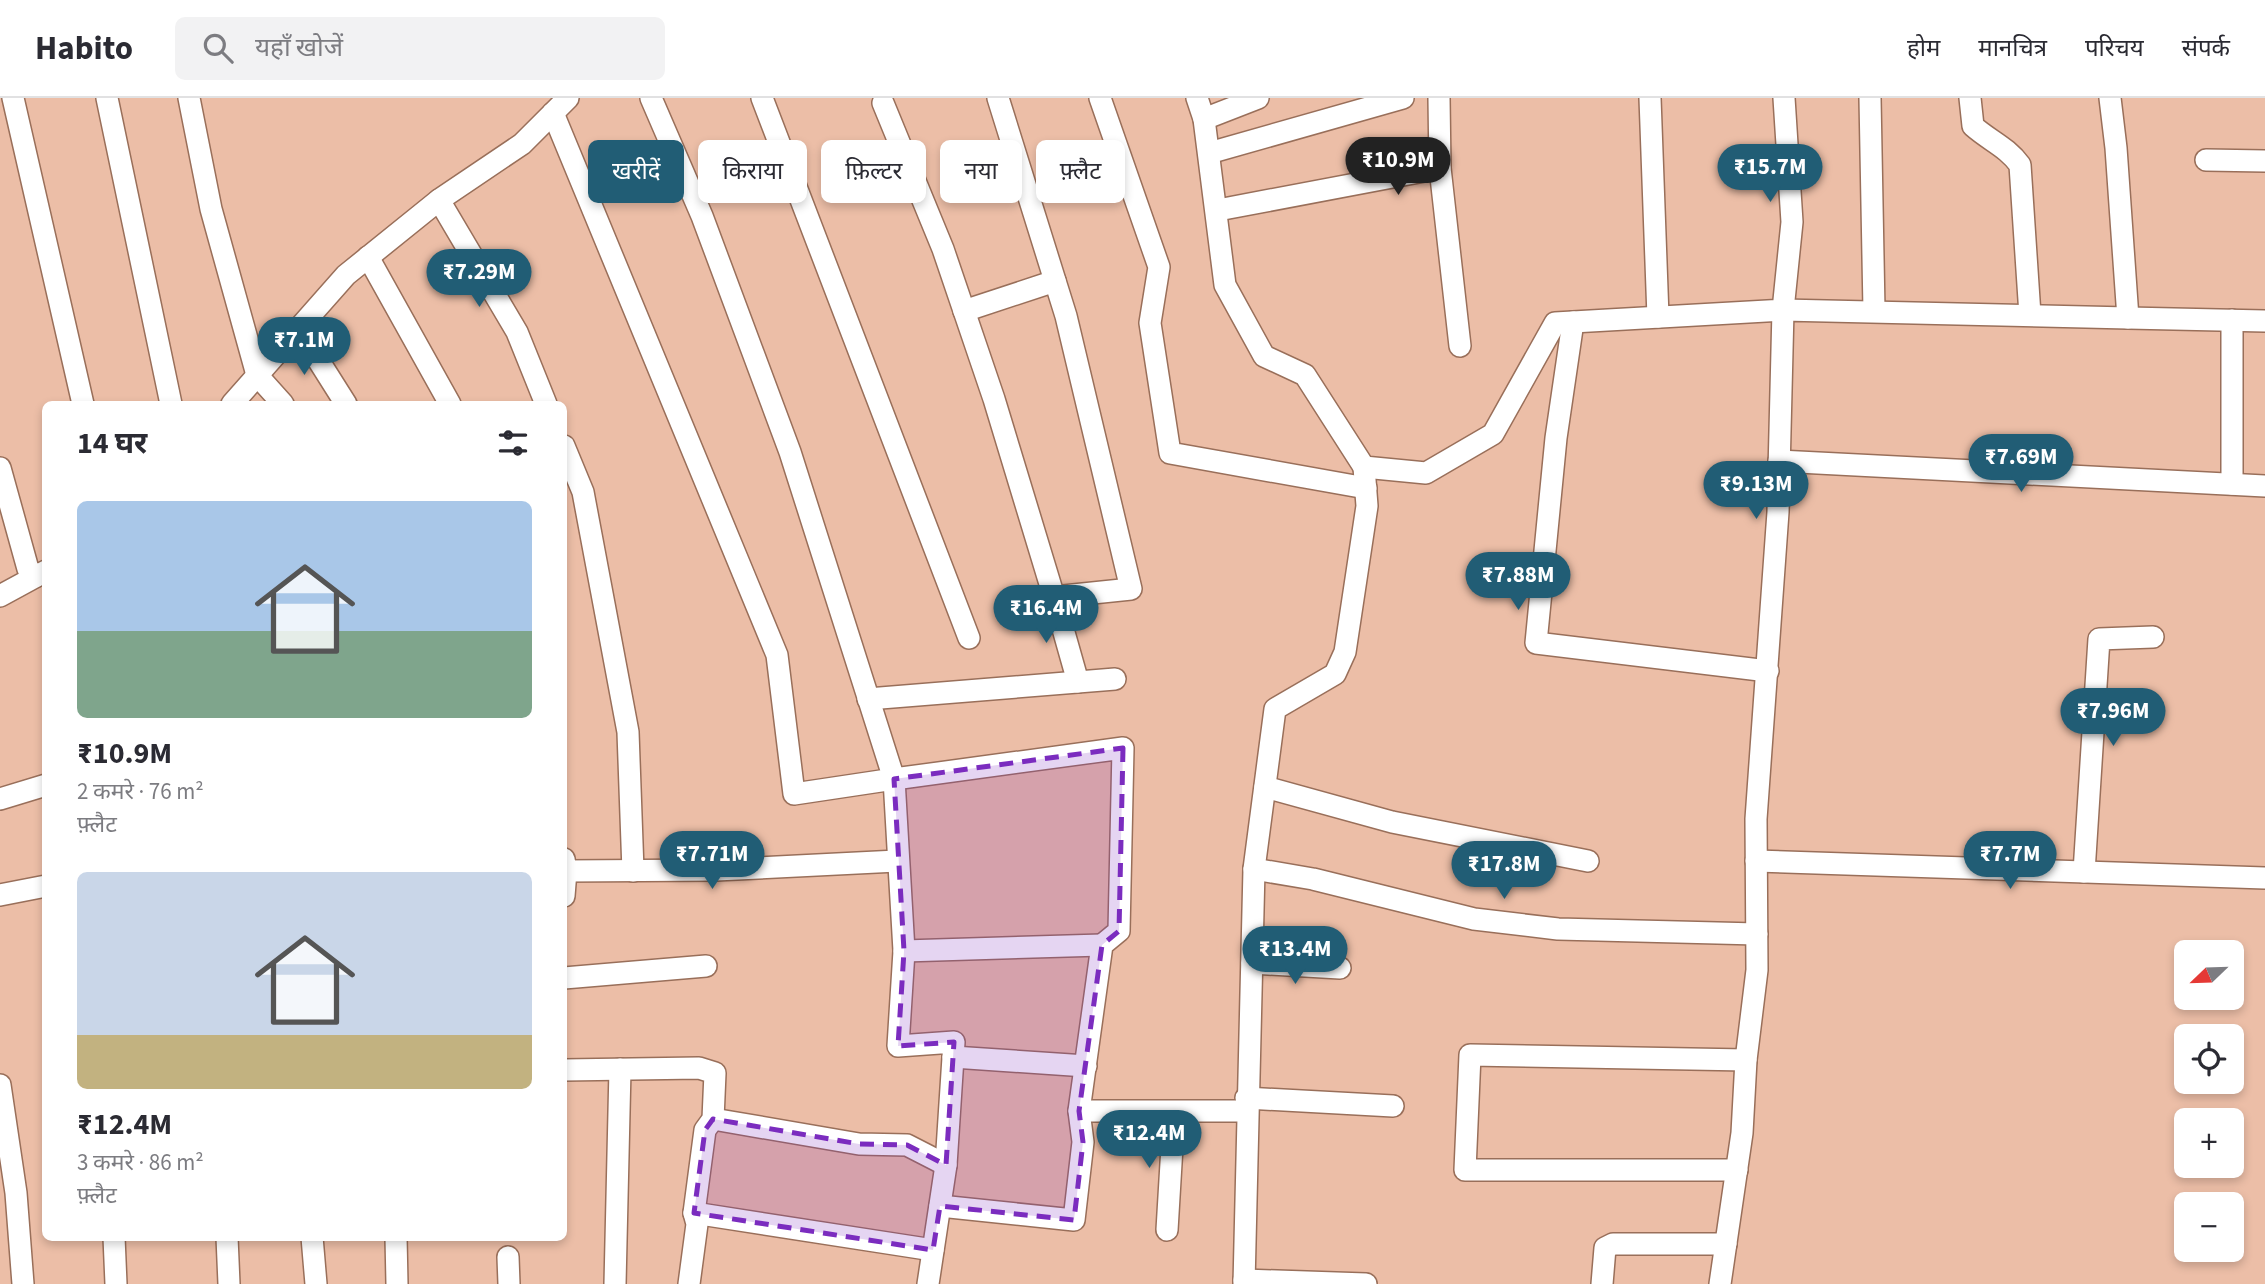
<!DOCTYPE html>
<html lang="hi">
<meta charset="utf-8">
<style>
:root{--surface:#fff;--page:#f2f2f3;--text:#2b2b33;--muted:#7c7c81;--line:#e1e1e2;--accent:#215d75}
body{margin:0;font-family:"Source Sans 3","Noto Sans Devanagari",sans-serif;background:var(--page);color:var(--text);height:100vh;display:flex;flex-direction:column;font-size:26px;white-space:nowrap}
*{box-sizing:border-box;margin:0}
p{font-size:23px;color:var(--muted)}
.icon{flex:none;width:38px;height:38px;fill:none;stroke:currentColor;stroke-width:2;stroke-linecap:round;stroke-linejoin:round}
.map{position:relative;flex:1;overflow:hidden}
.sheet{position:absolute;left:42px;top:303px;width:525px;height:840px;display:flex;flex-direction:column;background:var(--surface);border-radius:10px;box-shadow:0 4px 10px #0003}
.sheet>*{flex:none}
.banner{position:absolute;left:588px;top:42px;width:665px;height:63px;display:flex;gap:14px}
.needle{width:46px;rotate:247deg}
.controls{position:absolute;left:2174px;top:842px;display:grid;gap:14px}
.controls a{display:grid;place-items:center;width:70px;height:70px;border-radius:10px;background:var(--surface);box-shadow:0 4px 10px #0003;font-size:35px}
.price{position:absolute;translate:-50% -60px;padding:0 16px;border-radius:24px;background:var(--accent);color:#fff;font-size:23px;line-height:46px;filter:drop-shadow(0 2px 4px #0008)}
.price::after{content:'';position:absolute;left:50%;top:42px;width:21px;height:16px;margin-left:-10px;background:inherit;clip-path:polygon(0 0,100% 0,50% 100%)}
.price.current{background:#222;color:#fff}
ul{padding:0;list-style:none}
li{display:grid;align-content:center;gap:14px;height:371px;padding:0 35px}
li span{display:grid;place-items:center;height:217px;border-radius:10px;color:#555}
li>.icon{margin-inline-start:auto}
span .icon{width:126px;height:126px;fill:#fffc;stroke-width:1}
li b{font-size:30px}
h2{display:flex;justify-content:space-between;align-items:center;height:84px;padding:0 35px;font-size:30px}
.pill{padding:0 24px;border-radius:10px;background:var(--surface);box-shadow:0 4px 10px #0003;font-size:24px;line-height:63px}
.pill.current{background:var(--accent);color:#fff}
header{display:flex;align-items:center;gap:42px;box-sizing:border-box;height:98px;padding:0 35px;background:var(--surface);border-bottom:2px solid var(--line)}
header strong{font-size:33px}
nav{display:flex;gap:38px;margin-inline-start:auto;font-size:24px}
.search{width:490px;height:63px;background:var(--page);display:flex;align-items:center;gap:18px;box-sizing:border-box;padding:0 24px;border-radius:10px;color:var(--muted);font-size:26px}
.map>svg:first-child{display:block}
</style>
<header>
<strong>Habito</strong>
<div class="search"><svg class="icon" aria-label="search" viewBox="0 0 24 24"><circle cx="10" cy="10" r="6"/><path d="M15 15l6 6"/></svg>यहाँ खोजें</div>
<nav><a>होम</a><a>मानचित्र</a><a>परिचय</a><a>संपर्क</a></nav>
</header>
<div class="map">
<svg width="2265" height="1186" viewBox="0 0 2265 1186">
<rect width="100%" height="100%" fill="#ecbea7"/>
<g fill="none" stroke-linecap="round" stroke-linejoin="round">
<defs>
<g id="minor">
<polyline points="13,0 83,306"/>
<polyline points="107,0 171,306"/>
<polyline points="189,0 211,111 257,277 283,306"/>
<polyline points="651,0 702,118 790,354 894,681 1123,650 1119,833 1102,847 1079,1013 1083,1044 1074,1122 940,1108"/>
<polyline points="762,0 969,540"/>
<polyline points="1100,0 1159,169 1150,225 1170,355 1366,390"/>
<polyline points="1197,0 1204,21 1225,187 1264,258 1305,277 1364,369 1426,375 1493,336 1555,225 1783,212 1792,124 1784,0"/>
<polyline points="1439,0 1440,70"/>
<polyline points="1650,0 1658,219"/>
<polyline points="1870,0 1874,212"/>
<path d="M 1970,0 L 1973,28 C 1990,43 2007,49 2020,67 L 2030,217"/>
<polyline points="883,5 943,151 994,301 1054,499 1131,491 1066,218 998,0"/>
<polyline points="553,15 777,557 794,696 894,681 904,853 898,948 954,944 946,1067 928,1186"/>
<polyline points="1204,21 1258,0"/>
<polyline points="1209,55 1403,0"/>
<polyline points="2206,62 2265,63"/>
<polyline points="439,102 517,234 546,306"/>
<polyline points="1218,112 1440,70 1460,248"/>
<polyline points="368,159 450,306"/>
<polyline points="964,213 1055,183"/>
<polyline points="2128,220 2265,223"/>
<polyline points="1573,224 1556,340 1536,545 1768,573"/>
<polyline points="298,230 346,306"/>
<polyline points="232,306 346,177 439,102 522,46 568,0"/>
<polyline points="564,348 583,394 628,634 633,773"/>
<polyline points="1779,363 2265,388"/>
<polyline points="0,370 28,471 36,478"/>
<polyline points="2232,386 2232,222"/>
<polyline points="0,498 46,473"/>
<polyline points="1054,499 1078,584"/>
<polyline points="868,601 1115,581"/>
<polyline points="1265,689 1392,724 1588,763"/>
<polyline points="0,701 46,687"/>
<polyline points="564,761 566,773 716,772 897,763"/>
<polyline points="1756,763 2265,780"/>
<polyline points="1254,771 1313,781 1474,821 1558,831 1757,836"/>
<polyline points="2084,774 2099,541 2153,539"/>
<polyline points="0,797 46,788"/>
<polyline points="564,798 566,773"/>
<polyline points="904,853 1102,847"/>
<polyline points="1252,865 1340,870"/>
<polyline points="564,880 706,868"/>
<polyline points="953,959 1086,968"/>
<polyline points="564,972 699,970 715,975 713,1021 705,1032 694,1115 697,1126 689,1186"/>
<polyline points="0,987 16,1095 23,1186"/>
<polyline points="1246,1000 1393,1008"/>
<polyline points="1079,1013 1246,1013"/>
<polyline points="713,1021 859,1046 907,1047 946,1067"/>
<polyline points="1737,1072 1465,1072 1470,957 1746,962"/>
<polyline points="694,1115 933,1152"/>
<polyline points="1167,1132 1174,1015"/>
<polyline points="114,1139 116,1186"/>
<polyline points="227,1139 229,1186"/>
<polyline points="312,1139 316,1186"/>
<polyline points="396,1139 397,1186"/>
<polyline points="508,1159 509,1186"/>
<polyline points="1244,1182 1366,1186"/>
<polyline points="615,1186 620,971"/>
<polyline points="1244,1186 1254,771 1275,611 1335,576 1345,554 1367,408 1364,369"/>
<polyline points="1602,1186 1605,1150 1613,1146 1726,1146"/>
<polyline points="1720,1186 1742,1035 1746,962 1757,872 1756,721 1778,414 1783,212 2128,220 2116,50 2110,0"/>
</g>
</defs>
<!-- minor casing -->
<use href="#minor" stroke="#996f5a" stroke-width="24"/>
<!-- minor -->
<use href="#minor" stroke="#fff" stroke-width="21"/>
</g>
<!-- marked area -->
<path fill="#7b2cbf" fill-opacity="0.2" stroke="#7b2cbf" stroke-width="5" stroke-dasharray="14 9" stroke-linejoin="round" d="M 1123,650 L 1119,833 L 1102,847 L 1079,1013 L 1083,1044 L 1074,1122 L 940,1108 L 933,1152 L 694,1115 L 705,1032 L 713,1021 L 859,1046 L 907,1047 L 946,1067 L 954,944 L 898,948 L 904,853 L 894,681 Z"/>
</svg>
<div class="controls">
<a><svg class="needle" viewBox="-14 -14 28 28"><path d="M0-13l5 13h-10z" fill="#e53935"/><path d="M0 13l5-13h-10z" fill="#7c7c81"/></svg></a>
<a><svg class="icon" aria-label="locate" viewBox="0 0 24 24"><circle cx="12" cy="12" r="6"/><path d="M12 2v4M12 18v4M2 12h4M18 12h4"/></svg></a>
<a>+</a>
<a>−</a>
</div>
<b class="price current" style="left:1398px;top:99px">₹10.9M</b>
<b class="price" style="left:1770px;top:106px">₹15.7M</b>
<b class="price" style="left:479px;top:211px">₹7.29M</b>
<b class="price" style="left:304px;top:279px">₹7.1M</b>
<b class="price" style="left:2021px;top:396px">₹7.69M</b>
<b class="price" style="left:1756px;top:423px">₹9.13M</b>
<b class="price" style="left:1518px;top:514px">₹7.88M</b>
<b class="price" style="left:1046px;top:547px">₹16.4M</b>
<b class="price" style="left:2113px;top:650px">₹7.96M</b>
<b class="price" style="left:712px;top:793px">₹7.71M</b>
<b class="price" style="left:2010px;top:793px">₹7.7M</b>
<b class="price" style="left:1504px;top:803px">₹17.8M</b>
<b class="price" style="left:1295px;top:888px">₹13.4M</b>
<b class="price" style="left:1149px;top:1072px">₹12.4M</b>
<div class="banner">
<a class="pill current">खरीदें</a>
<a class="pill">किराया</a>
<a class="pill">फ़िल्टर</a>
<a class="pill">नया</a>
<a class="pill">फ़्लैट</a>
</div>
<section class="sheet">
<h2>14 घर<svg class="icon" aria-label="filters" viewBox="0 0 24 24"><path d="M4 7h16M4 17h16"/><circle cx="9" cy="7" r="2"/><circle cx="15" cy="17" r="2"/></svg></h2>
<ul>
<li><span style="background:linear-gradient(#a9c7e8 60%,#7fa58c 0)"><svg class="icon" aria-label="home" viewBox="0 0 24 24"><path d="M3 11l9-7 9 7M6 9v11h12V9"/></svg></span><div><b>₹10.9M</b><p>2 कमरे · 76 m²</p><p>फ़्लैट</p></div></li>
<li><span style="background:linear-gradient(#c9d6e8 75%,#c2b280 0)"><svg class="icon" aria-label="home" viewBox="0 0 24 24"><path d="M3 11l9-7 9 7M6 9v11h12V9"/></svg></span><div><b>₹12.4M</b><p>3 कमरे · 86 m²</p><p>फ़्लैट</p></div></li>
</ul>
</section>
</div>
